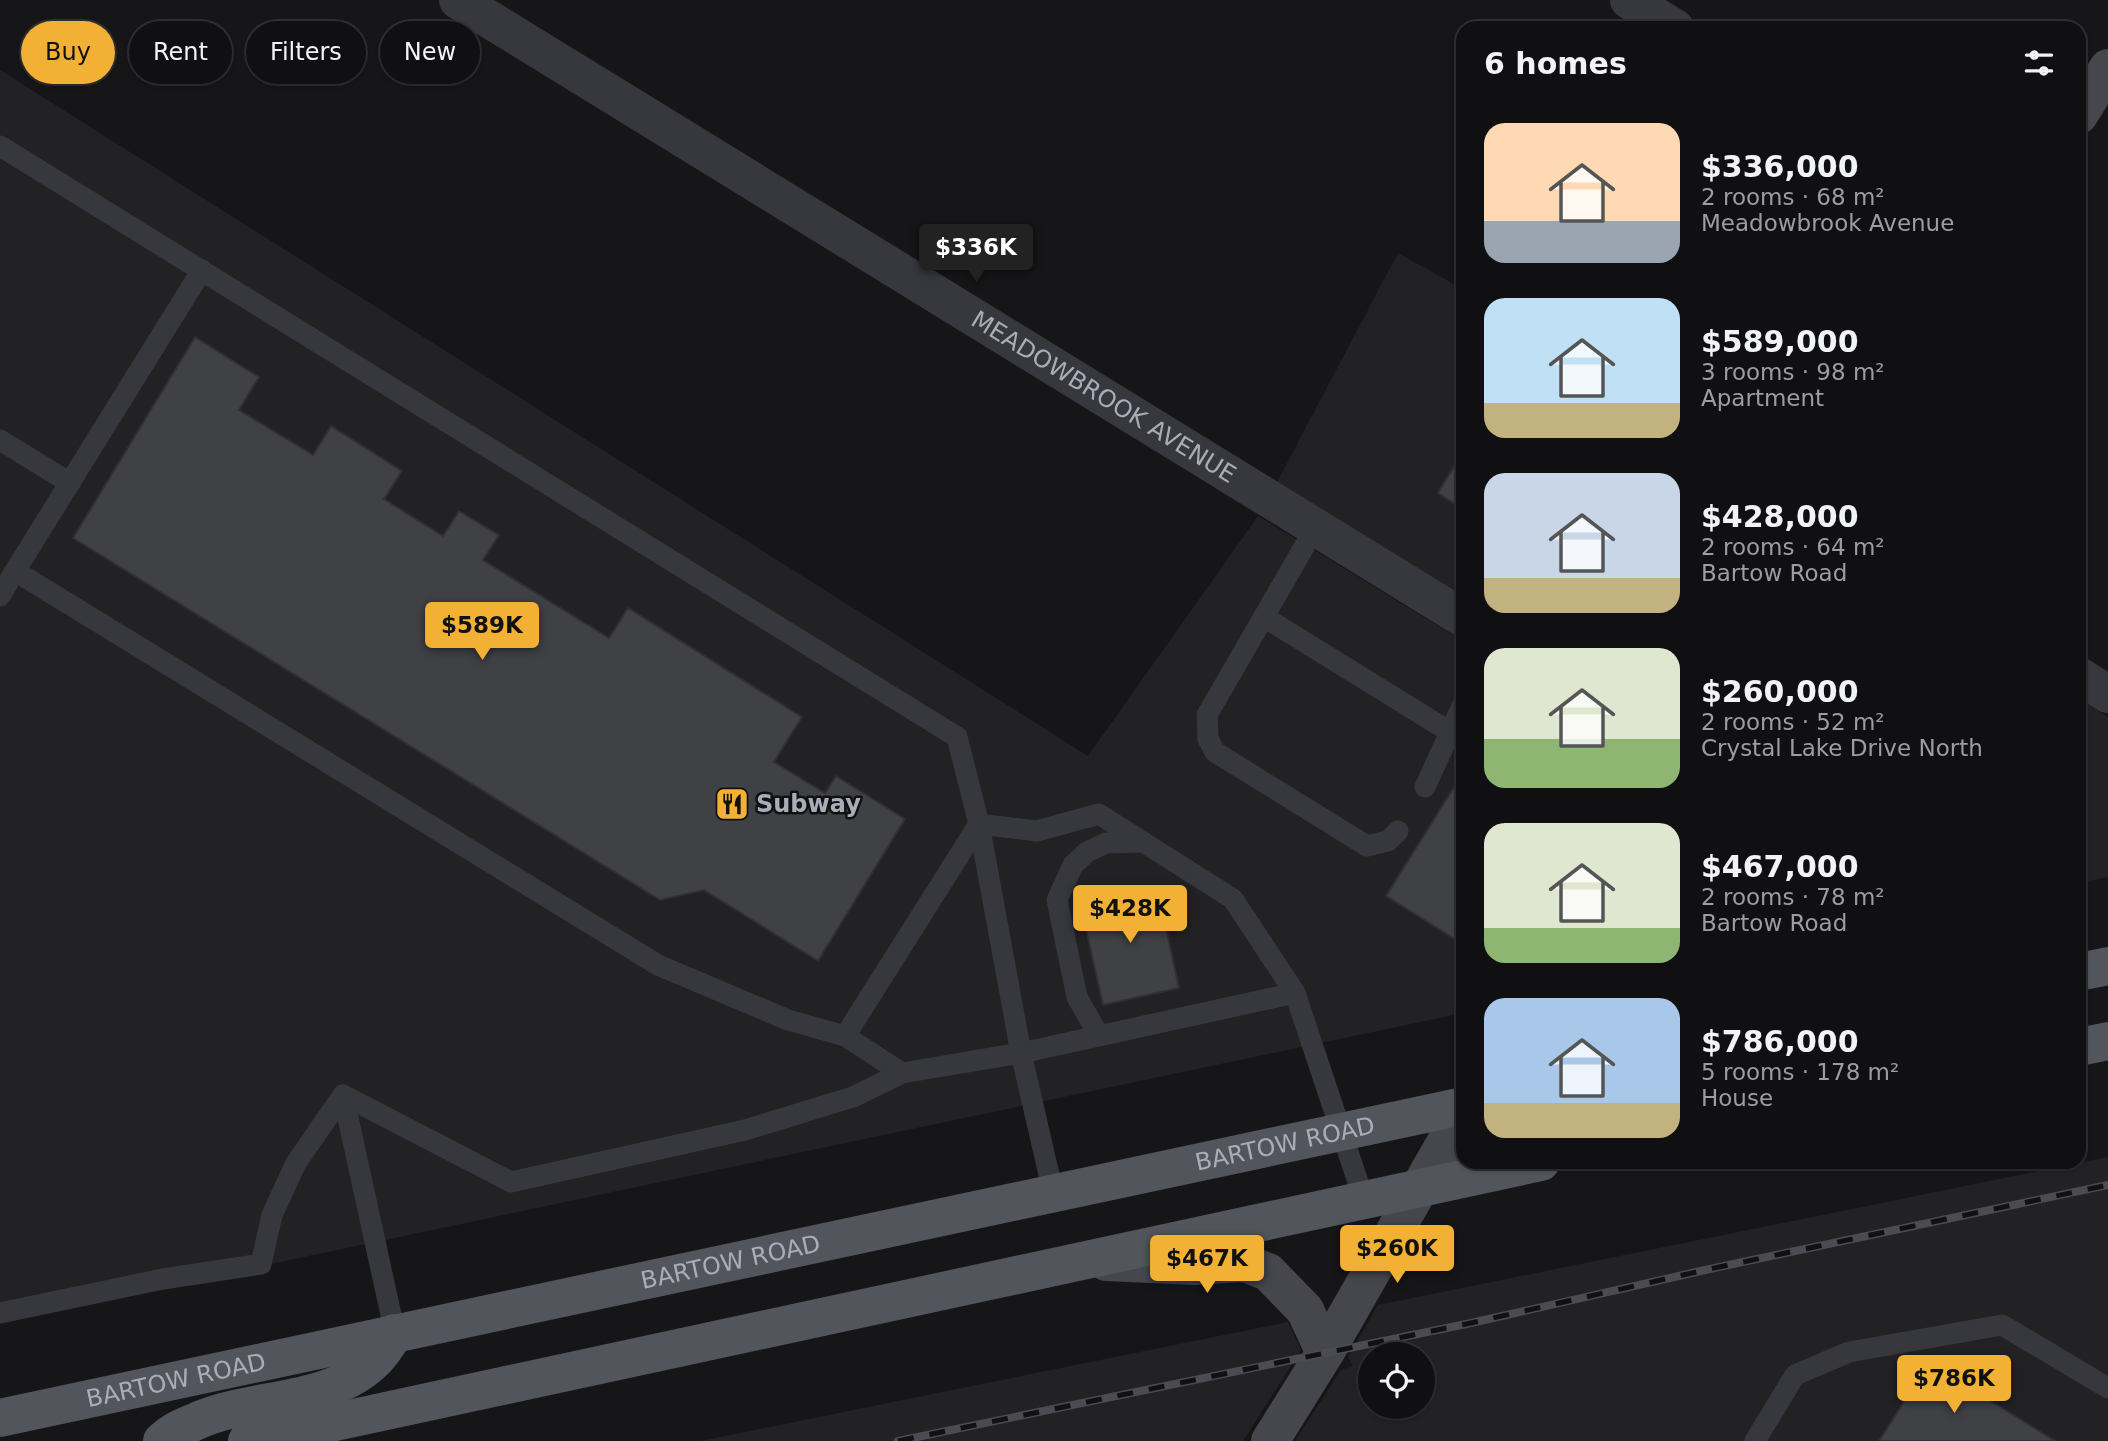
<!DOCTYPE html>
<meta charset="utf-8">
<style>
:root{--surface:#101012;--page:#1e1e20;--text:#f1f3f6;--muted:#9c9d9f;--line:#303032;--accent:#f2b134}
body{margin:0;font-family:"DejaVu Sans",sans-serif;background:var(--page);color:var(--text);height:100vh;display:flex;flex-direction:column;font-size:26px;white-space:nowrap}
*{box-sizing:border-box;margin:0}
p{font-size:23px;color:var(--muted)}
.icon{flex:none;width:38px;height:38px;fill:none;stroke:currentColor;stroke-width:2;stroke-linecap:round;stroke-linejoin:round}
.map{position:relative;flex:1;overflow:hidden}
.panel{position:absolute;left:1456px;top:21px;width:630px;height:1148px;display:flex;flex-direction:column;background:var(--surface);border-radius:21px;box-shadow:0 2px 5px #0004,0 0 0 2px var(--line)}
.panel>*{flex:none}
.guide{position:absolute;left:21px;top:21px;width:665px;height:63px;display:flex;gap:14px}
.fabs{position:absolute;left:1358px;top:1342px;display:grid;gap:14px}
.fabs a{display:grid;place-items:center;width:77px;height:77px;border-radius:50%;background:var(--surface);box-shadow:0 2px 5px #0004,0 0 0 2px var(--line);font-size:35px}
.price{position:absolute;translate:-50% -60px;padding:0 16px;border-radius:7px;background:var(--accent);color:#111;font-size:23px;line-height:46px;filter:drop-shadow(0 2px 4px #0008)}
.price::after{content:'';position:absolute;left:50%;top:42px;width:21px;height:16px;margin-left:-10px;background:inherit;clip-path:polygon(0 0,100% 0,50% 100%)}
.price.active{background:#222;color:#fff}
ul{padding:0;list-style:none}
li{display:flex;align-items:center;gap:21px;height:175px;padding:0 28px}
li span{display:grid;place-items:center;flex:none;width:196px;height:140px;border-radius:21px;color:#555}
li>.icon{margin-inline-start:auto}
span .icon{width:84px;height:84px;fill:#fffc;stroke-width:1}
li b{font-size:30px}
h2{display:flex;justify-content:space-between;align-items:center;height:84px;padding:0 28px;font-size:30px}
.pill{padding:0 24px;border-radius:32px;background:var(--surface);box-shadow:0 2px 5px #0004,0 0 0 2px var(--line);font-size:24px;line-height:63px}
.pill.active{background:var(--accent);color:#111}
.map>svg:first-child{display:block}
</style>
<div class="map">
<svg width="2108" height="1441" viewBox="0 0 2108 1441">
<rect width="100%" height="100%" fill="#161618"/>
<!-- built -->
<g fill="#222225" fill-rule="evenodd">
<polygon points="0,70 1088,756 1258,516 1463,641 1463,1013 0,1321"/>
<polygon points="1398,253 1463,289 1463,596 1277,482"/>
<polygon points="2079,699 2108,717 2108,877 2079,883"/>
<path d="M 2108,1157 L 2108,1441 L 1295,1441 L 1341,1370 L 1353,1366 L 1348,1357 L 1378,1305 ZM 1370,1354 L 1423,1354 L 1423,1407 L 1370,1407 Z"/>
<polygon points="1288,1322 1301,1350 1243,1441 700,1441"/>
</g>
<!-- building -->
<g fill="#404145" stroke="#303034" stroke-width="2">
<polygon points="195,337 259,377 239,410 313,455 331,426 402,471 384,499 443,536 459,511 499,535 483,560 609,638 628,608 802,717 774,762 825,793 836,776 905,819 818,961 704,890 660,900 73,538"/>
<polygon points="1463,451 1463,509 1438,493"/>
<polygon points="1456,784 1463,788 1463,926 1455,939 1386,896"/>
<polygon points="1157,886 1179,988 1103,1005 1080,903"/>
<polygon points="1929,1362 2055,1441 1879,1441"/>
</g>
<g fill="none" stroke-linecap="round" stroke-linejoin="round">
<!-- lane -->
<g stroke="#37383d" stroke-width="21">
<polyline points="0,146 957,737 979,824 1037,831 1099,814 1233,899 1295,993 1364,1200"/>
<polyline points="0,440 70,483"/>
<polyline points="1315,528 1207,715 1208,739 1215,752 1367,846 1388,841 1398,831"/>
<polyline points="15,571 202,270"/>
<polyline points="0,596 15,571 658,965 788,1020 845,1036 902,1073"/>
<polyline points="1264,617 1450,732"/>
<polyline points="1425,787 1463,704"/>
<polyline points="979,824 1021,1053 1053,1192"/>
<polyline points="845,1036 979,824"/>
<polyline points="1099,1036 1077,997 1057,900 1073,865 1087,852 1106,843 1143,842"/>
<polyline points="343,1095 511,1182 745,1130 853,1097 902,1073 1021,1053 1295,993"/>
<polyline points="343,1095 395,1333"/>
<polyline points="0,1313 163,1279 261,1264 272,1215 296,1163 343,1095"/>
<polyline points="1755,1441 1795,1375 1849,1352 2002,1325 2108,1388"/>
</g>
<!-- street -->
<g stroke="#37383d" stroke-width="38">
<path id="s1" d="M 458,0 L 1463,618"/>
<polyline points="1629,0 1675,28"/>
<polyline points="2079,676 2108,694"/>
</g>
<!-- secondary -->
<g stroke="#45474d" stroke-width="38">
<polyline points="2079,115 2108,68"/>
<polyline points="1106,1262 1195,1266 1245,1263 1268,1272 1305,1310 1325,1353"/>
<polyline points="1270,1441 1325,1353 1463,1112"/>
</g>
<!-- primary -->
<g stroke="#53555c" stroke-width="38">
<polyline points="2079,972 2108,966"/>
<polyline points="2079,1047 2108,1041"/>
<path id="s2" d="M 0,1418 L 1463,1106"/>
<path d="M 162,1441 C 173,1430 186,1426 199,1420 C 255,1396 331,1405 376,1359 C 383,1352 389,1342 395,1333"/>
<polyline points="247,1441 1541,1162"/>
</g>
<defs>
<polyline id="rail" points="898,1441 1471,1323 1705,1270 2108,1185"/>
</defs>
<!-- rail casing -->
<use href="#rail" stroke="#4a4c52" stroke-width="8"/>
<!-- rail -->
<use href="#rail" stroke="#111113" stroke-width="5" stroke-dasharray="16" stroke-linecap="butt"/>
</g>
<!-- icons -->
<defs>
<symbol id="restaurant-square" viewBox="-11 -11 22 22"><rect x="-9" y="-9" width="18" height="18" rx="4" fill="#f2b134" stroke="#111113"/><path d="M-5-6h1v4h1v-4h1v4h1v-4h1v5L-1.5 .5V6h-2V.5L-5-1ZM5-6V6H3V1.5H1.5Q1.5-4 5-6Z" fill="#111"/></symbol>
</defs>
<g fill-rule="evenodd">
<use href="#restaurant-square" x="713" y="785" width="38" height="38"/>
</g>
<g text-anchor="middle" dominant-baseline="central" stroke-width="5" stroke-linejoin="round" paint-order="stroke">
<!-- street labels -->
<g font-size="24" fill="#a8adb8" stroke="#111113">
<text stroke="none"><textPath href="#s1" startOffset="758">MEADOWBROOK AVENUE</textPath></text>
<text stroke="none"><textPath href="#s2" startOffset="1314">BARTOW ROAD</textPath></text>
<text stroke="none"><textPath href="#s2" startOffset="747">BARTOW ROAD</textPath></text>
<text stroke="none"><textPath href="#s2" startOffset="180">BARTOW ROAD</textPath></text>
</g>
<!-- poi labels -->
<g font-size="24" font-weight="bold" fill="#a8adb8" stroke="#111113" text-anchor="start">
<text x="756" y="804">Subway</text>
</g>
</g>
</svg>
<div class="fabs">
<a><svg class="icon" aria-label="locate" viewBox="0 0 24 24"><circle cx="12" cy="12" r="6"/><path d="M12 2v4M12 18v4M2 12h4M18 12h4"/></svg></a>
</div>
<b class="price active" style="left:976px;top:284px">$336K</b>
<b class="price" style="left:482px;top:662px">$589K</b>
<b class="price" style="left:1130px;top:945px">$428K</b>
<b class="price" style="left:1397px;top:1285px">$260K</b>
<b class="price" style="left:1207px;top:1295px">$467K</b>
<b class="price" style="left:1954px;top:1415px">$786K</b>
<div class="guide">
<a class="pill active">Buy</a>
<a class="pill">Rent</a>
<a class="pill">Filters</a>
<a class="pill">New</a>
</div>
<section class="panel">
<h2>6 homes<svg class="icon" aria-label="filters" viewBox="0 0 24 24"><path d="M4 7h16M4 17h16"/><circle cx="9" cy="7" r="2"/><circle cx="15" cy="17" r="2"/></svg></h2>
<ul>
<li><span style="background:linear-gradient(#ffd9b3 70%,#9aa5b1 0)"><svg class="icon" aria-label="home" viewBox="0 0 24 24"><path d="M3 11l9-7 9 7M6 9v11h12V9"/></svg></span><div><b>$336,000</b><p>2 rooms · 68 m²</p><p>Meadowbrook Avenue</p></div></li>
<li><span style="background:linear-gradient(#bfe0f5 75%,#c2b280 0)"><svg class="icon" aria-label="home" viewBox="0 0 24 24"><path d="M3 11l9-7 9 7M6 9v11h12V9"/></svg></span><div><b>$589,000</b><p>3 rooms · 98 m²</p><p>Apartment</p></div></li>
<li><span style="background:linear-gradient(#c9d6e8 75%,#c2b280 0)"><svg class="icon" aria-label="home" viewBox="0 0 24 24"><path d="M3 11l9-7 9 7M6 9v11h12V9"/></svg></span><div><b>$428,000</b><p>2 rooms · 64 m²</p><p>Bartow Road</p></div></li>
<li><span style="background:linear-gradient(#dfe7d0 65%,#8fb573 0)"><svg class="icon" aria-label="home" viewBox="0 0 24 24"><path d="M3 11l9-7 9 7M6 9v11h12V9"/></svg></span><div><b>$260,000</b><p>2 rooms · 52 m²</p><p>Crystal Lake Drive North</p></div></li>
<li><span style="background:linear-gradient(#dfe7d0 75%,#8fb573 0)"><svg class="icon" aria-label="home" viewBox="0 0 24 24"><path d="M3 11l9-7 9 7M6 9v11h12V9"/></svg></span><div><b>$467,000</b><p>2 rooms · 78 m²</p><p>Bartow Road</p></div></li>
<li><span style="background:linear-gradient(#a9c7e8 75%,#c2b280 0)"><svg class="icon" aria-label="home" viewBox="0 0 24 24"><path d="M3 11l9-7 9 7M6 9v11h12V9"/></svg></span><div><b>$786,000</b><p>5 rooms · 178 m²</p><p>House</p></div></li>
</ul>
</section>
</div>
